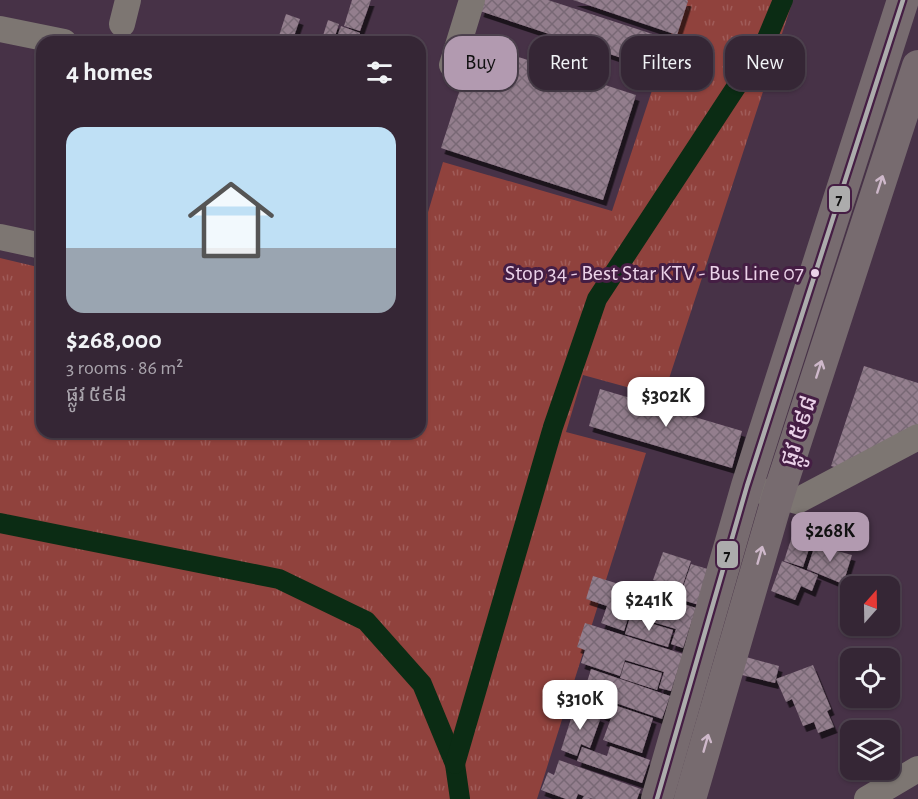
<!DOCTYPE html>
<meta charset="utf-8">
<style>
:root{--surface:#352635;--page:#403241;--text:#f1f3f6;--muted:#aaa5ad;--line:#4f4350;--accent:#b29ab0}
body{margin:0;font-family:"Alegreya Sans","Noto Sans Khmer",sans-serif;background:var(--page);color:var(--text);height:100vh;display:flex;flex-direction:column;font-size:22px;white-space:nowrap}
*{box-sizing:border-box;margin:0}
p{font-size:20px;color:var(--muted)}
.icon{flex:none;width:33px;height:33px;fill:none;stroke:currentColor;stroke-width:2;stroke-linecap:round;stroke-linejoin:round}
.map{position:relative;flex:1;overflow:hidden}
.drawer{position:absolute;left:36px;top:36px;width:390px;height:402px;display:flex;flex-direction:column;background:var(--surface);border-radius:18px;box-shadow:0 2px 4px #0004,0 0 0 2px var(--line)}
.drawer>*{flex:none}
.hud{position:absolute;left:444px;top:36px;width:384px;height:54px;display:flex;gap:12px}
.needle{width:39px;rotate:20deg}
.buttons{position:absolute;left:840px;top:576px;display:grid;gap:12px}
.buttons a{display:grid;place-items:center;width:60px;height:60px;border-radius:12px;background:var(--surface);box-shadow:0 2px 4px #0004,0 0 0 2px var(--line);font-size:30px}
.price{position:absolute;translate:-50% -51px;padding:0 14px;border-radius:12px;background:#fff;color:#222;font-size:20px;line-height:39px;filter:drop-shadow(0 2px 3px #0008)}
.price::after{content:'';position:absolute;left:50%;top:36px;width:18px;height:14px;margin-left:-9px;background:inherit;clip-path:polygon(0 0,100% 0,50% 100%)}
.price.current{background:var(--accent);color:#111}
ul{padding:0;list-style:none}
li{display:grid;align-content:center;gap:12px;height:318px;padding:0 30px}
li+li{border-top:2px solid var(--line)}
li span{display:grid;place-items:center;height:186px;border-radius:18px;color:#555}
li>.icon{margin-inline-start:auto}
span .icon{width:108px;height:108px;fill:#fffc;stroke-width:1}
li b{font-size:26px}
h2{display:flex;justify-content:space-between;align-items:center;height:72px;padding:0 30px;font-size:26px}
.tag{padding:0 21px;border-radius:18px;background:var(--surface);box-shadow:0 2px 4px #0004,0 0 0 2px var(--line);font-size:21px;line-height:54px}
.tag.current{background:var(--accent);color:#111}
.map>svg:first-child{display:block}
</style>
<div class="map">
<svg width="918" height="799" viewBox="0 0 918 799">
<defs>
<pattern id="grass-tufts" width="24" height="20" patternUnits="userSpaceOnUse" patternTransform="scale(1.5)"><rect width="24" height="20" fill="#90423d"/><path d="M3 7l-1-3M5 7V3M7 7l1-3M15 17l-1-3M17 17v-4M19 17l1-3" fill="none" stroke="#a05c59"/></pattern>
<pattern id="building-cross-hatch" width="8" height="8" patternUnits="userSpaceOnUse" patternTransform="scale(1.5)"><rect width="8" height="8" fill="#937e8d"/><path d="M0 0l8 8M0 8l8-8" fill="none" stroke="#786874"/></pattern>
<filter id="shadow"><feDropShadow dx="3.5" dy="6" stdDeviation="0" flood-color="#0009"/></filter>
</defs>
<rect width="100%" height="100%" fill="#473247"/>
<!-- grass -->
<polygon fill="url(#grass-tufts)" points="682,0 793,0 663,397 583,375 566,432 646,453 537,799 0,799 0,258 42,268 42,432 420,432 420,239 443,162 612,211"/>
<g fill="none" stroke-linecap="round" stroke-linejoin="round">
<!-- canal -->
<g stroke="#0b2c14" stroke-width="20">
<polyline points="0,523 279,579 366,621 422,684 455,764 460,799"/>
<polyline points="455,764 553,427 597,299 765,43 783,0"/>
</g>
</g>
<!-- building -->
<g fill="url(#building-cross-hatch)" filter="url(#shadow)">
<polygon points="352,0 371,0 360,31 344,26"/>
<polygon points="483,0 548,0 677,42 667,73 480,11"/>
<polygon points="573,0 687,0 688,1 677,35"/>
<polygon points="286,14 300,19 292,42 277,42"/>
<polygon points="328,20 339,24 333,42 321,42"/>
<polygon points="341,26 360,33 357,42 338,34"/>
<polygon points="475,43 636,95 603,200 441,148"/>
<polygon points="864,366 918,383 918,431 845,470 831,466"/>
<polygon points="600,389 742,431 732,468 589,426"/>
<polygon points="793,533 812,540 803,567 784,561"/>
<polygon points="815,545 852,555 843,584 807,569"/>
<polygon points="663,552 691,561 681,590 653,580"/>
<polygon points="782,561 818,575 812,591 801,586 795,600 771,591"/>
<polygon points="691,564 711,570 699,605 679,599"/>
<polygon points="593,576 622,585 614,609 616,610 623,585 696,608 683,648 671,644 676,629 629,615 624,631 601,623 607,606 586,599"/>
<polygon points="630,617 673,630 668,647 625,634"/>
<polygon points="585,623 683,654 671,691 659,688 664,672 625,660 620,676 581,663 585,650 577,647"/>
<polygon points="746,657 779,666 775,683 742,675"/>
<polygon points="625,662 662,673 657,690 620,678"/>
<polygon points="813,665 831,709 827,711 834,727 818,733 814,722 803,726 792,699 786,702 776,679"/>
<polygon points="591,669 670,696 662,719 604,699 600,712 572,703 576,690 584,692"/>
<polygon points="605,702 653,718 642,753 603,740 611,718 601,714"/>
<polygon points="575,706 601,717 590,748 581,744 577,756 561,750"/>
<polygon points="610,746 650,760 642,783 577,761 582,747 607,756"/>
<polygon points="559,760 641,789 637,799 593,799 587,797 591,799 582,799 584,796 578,794 576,799 566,799 541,790 548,772 554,775"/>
</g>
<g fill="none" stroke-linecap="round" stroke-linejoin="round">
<!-- minor -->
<g stroke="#7d7672" stroke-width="26">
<polyline points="122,24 128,0"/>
<polyline points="0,29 64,42"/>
<polyline points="452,65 472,0"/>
<polyline points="0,237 42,246"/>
<polyline points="762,491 797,501 918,437"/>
<polyline points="867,799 918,769"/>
</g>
<!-- major -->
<g stroke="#776b6f" stroke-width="32">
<polyline points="657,799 747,486 903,0"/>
<polyline points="690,799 778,496 918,66"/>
</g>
<defs>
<polyline id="bus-1" points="657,799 747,486 903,0"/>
</defs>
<!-- bus-1 casing -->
<use href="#bus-1" stroke="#451e44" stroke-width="9"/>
<!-- bus-1 -->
<use href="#bus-1" stroke="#acacac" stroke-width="4.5"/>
</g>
<!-- one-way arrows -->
<defs><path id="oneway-shaft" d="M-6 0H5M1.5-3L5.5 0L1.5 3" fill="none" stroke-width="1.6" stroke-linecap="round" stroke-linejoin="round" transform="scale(1.5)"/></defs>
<g stroke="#ceb8ca">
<use href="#oneway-shaft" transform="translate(880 184) rotate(-72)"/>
<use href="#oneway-shaft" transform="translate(819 369) rotate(-72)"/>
<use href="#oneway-shaft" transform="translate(760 555) rotate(-74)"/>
<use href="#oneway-shaft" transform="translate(706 743) rotate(-74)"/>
</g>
<!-- markers -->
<circle fill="#ebd2e9" stroke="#451e44" stroke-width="2" cx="815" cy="273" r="5"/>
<g text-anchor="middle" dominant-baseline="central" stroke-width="6" stroke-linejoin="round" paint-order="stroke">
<!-- bus labels -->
<g font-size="22" fill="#ebd2e9" stroke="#451e44" text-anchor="end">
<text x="804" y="273">Stop 34 - Best Star KTV - Bus Line 07</text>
</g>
<!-- street labels -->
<g font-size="24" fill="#ebd2e9" stroke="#451e44">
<text transform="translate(799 431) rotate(-72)">ផ្លូវ ៥៩៨</text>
</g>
</g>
<g stroke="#451e44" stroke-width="2">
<rect x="828" y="185" width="23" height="28" rx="6" fill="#acacac"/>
<rect x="716" y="540" width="23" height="29" rx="6" fill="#acacac"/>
</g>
<g font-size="16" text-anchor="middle" font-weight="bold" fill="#111">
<text x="839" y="205">7</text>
<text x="727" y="561">7</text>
</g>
</svg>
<div class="buttons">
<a><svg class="needle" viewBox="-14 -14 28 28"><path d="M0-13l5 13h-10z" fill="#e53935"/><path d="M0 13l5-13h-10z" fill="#aaa5ad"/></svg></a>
<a><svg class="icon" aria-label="locate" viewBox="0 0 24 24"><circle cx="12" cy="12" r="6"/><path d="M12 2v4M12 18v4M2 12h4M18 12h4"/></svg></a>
<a><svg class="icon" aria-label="layers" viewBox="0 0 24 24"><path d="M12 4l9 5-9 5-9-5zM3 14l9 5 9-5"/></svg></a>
</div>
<b class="price" style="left:666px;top:428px">$302K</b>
<b class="price current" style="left:830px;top:563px">$268K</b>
<b class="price" style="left:649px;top:632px">$241K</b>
<b class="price" style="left:580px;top:731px">$310K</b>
<div class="hud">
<a class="tag current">Buy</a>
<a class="tag">Rent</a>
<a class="tag">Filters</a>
<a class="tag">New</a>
</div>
<section class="drawer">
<h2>4 homes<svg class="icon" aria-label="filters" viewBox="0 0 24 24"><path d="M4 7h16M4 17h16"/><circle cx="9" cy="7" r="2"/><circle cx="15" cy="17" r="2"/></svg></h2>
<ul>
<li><span style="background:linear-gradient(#bfe0f5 65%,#9aa5b1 0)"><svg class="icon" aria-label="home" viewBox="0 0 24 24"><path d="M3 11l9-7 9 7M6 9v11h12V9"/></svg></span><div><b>$268,000</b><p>3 rooms · 86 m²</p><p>ផ្លូវ ៥៩៨</p></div></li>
</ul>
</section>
</div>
